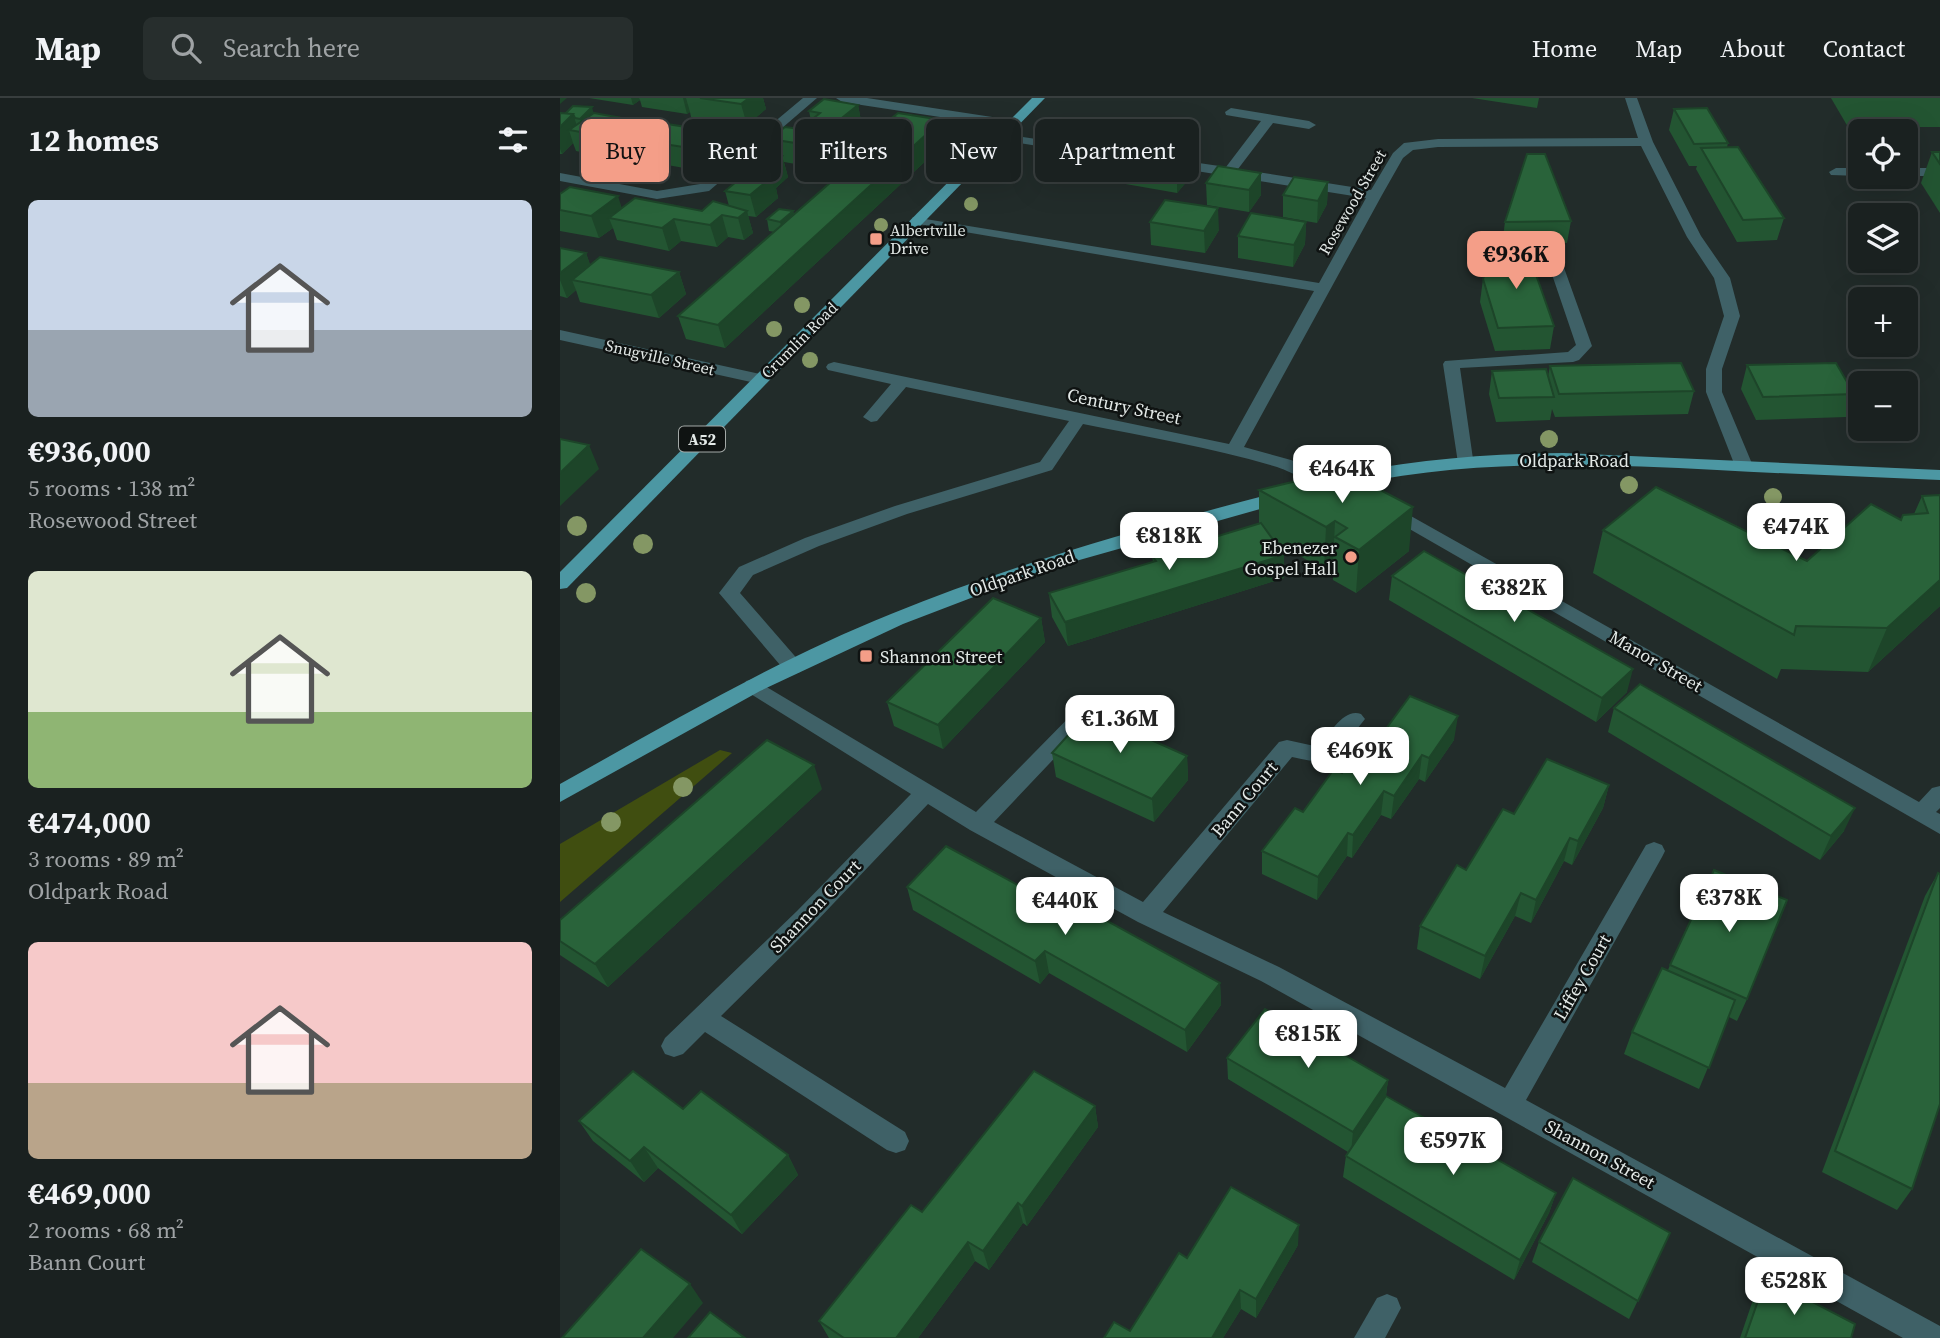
<!DOCTYPE html>
<meta charset="utf-8">
<style>
:root{--surface:#1a2120;--page:#272e2d;--text:#f1f3f6;--muted:#9fa3a5;--line:#383e3e;--accent:#f49e88}
body{margin:0;font-family:"Source Serif 4",serif;background:var(--page);color:var(--text);height:100vh;display:flex;flex-direction:column;font-size:26px;white-space:nowrap}
*{box-sizing:border-box;margin:0}
p{font-size:23px;color:var(--muted)}
.icon{flex:none;width:38px;height:38px;fill:none;stroke:currentColor;stroke-width:2;stroke-linecap:round;stroke-linejoin:round}
.map{position:relative;flex:1;overflow:hidden}
.side{display:flex;flex-direction:column;background:var(--surface);width:560px}
.side>*{flex:none}
.top-card{position:absolute;left:21px;top:21px;width:665px;height:63px;display:flex;gap:14px}
.controls{position:absolute;left:1288px;top:21px;display:grid;gap:14px}
.controls a{display:grid;place-items:center;width:70px;height:70px;border-radius:10px;background:var(--surface);box-shadow:0 7px 28px #0002,0 0 0 2px var(--line);font-size:35px}
.price{position:absolute;translate:-50% -60px;padding:0 16px;border-radius:14px;background:#fff;color:#222;font-size:23px;line-height:46px;filter:drop-shadow(0 2px 4px #0008)}
.price::after{content:'';position:absolute;left:50%;top:42px;width:21px;height:16px;margin-left:-10px;background:inherit;clip-path:polygon(0 0,100% 0,50% 100%)}
.price.on{background:var(--accent);color:#111}
ul{padding:0;list-style:none}
li{display:grid;align-content:center;gap:14px;height:371px;padding:0 28px}
li span{display:grid;place-items:center;height:217px;border-radius:10px;color:#555}
li>.icon{margin-inline-start:auto}
span .icon{width:126px;height:126px;fill:#fffc;stroke-width:1}
li b{font-size:30px}
h2{display:flex;justify-content:space-between;align-items:center;height:84px;padding:0 28px;font-size:30px}
.tag{padding:0 24px;border-radius:10px;background:var(--surface);box-shadow:0 7px 28px #0002,0 0 0 2px var(--line);font-size:24px;line-height:63px}
.tag.on{background:var(--accent);color:#111}
header{display:flex;align-items:center;gap:42px;box-sizing:border-box;height:98px;padding:0 35px;background:var(--surface);border-bottom:2px solid var(--line)}
header strong{font-size:33px}
nav{display:flex;gap:38px;margin-inline-start:auto;font-size:24px}
.search{width:490px;height:63px;background:var(--page);display:flex;align-items:center;gap:18px;box-sizing:border-box;padding:0 24px;border-radius:10px;color:var(--muted);font-size:26px}
main{display:flex;flex:1;min-height:0}
.map>svg:first-child{display:block}
</style>
<header>
<strong>Map</strong>
<div class="search"><svg class="icon" aria-label="search" viewBox="0 0 24 24"><circle cx="10" cy="10" r="6"/><path d="M15 15l6 6"/></svg>Search here</div>
<nav><a>Home</a><a>Map</a><a>About</a><a>Contact</a></nav>
</header>
<main>
<section class="side">
<h2>12 homes<svg class="icon" aria-label="filters" viewBox="0 0 24 24"><path d="M4 7h16M4 17h16"/><circle cx="9" cy="7" r="2"/><circle cx="15" cy="17" r="2"/></svg></h2>
<ul>
<li><span style="background:linear-gradient(#c9d6e8 60%,#9aa5b1 0)"><svg class="icon" aria-label="home" viewBox="0 0 24 24"><path d="M3 11l9-7 9 7M6 9v11h12V9"/></svg></span><div><b>€936,000</b><p>5 rooms · 138 m²</p><p>Rosewood Street</p></div></li>
<li><span style="background:linear-gradient(#dfe7d0 65%,#8fb573 0)"><svg class="icon" aria-label="home" viewBox="0 0 24 24"><path d="M3 11l9-7 9 7M6 9v11h12V9"/></svg></span><div><b>€474,000</b><p>3 rooms · 89 m²</p><p>Oldpark Road</p></div></li>
<li><span style="background:linear-gradient(#f6c9c9 65%,#b9a48a 0)"><svg class="icon" aria-label="home" viewBox="0 0 24 24"><path d="M3 11l9-7 9 7M6 9v11h12V9"/></svg></span><div><b>€469,000</b><p>2 rooms · 68 m²</p><p>Bann Court</p></div></li>
</ul>
</section>
<div class="map">
<svg width="1380" height="1240" viewBox="0 0 1380 1240">
<rect width="100%" height="100%" fill="#222c2a"/>
<!-- green -->
<polygon fill="#404e10" points="160,652 172,655 0,804 0,746"/>
<g fill="none" stroke-linecap="round" stroke-linejoin="round">
<!-- minor -->
<g fill="#3f6167" fill-rule="evenodd">
<polygon points="243,0 257,0 149,93 97,101 0,83 0,75 97,93 140,86"/>
<polygon points="276,0 307,0 452,22 459,26 452,30 282,4"/>
<path d="M 1065,0 L 1077,0 L 1093,44 L 1141,138 L 1170,180 L 1180,218 L 1162,271 L 1162,294 L 1193,368 L 1190,372 L 1184,373 L 1175,368 L 1146,294 L 1146,271 L 1164,218 L 1154,180 L 1127,139 L 1081,48 L 878,49 L 853,52 L 843,60 L 822,97 L 684,349 L 731,362 L 787,384 L 790,388 L 787,392 C 770,396 735,375 717,369 C 654,350 588,339 523,326 L 492,372 L 347,416 L 259,448 L 193,477 L 180,495 L 240,564 L 243,569 L 240,574 L 233,576 L 226,574 L 159,495 L 179,469 L 245,440 L 335,408 L 480,364 L 509,323 L 346,289 L 317,323 L 311,324 L 303,319 L 331,286 L 268,272 L 266,269 L 268,266 L 274,264 L 669,346 L 754,193 L 358,126 L 353,125 L 351,122 L 353,119 L 759,185 L 806,100 L 441,42 L 434,38 L 436,35 L 666,69 L 701,23 L 666,17 L 665,14 L 671,10 L 749,23 L 756,27 L 749,31 L 713,25 L 678,71 L 811,92 L 833,55 L 844,45 L 878,41 L 1078,40 Z"/>
<polygon points="1276,70 1300,70 1300,78 1271,77 1269,74"/>
<rect x="1346" y="70" width="34" height="8"/>
<polygon points="991,149 998,153 1032,248 1019,262 1013,264 900,270 913,361 904,366 898,365 883,266 885,263 1008,254 1016,247 984,153"/>
<polygon points="0,232 200,276 208,281 200,286 0,242"/>
<polygon points="826,404 1359,704 1372,690 1380,688 1380,710 1376,714 1380,716 1380,736 820,414 817,410"/>
<path d="M 193,581 L 416,714 L 528,600 L 535,597 L 542,600 L 545,605 L 542,610 L 434,724 L 583,804 L 719,644 L 727,642 L 759,649 C 770,636 783,610 801,616 L 805,621 L 801,626 C 772,663 780,670 732,659 L 603,814 L 719,869 L 945,990 L 1086,747 L 1094,744 L 1102,747 L 1105,753 L 1102,759 L 966,1002 L 1380,1228 L 1380,1240 L 1343,1240 L 701,883 L 578,824 L 410,732 L 368,706 L 253,827 L 161,918 L 345,1034 L 349,1043 L 345,1052 L 336,1055 L 327,1052 L 145,934 L 123,956 L 114,959 L 105,956 L 101,948 L 105,940 L 237,813 L 351,696 L 186,593 L 183,588 L 186,583 Z"/>
<polygon points="827,1196 837,1200 841,1210 825,1240 794,1240 817,1200"/>
</g>
<!-- major -->
<g fill="#4c97a3" fill-rule="evenodd">
<polygon points="472,0 485,0 7,490 0,491 0,474"/>
<path d="M 1004,355 L 1380,372 L 1380,382 C 1306,379 1232,376 1157,372 C 1023,365 899,361 767,392 L 758,386 L 767,380 C 846,362 923,356 1004,355 Z"/>
<path d="M 726,392 L 732,394 L 735,398 L 732,402 L 484,472 L 343,526 L 200,593 L 0,704 L 0,686 C 108,626 216,562 331,516 C 459,464 592,427 726,392 Z"/>
</g>
</g>
<!-- trees -->
<g fill="#849764">
<circle cx="411" cy="106" r="7"/>
<circle cx="321" cy="127" r="7"/>
<circle cx="242" cy="207" r="8"/>
<circle cx="214" cy="231" r="8"/>
<circle cx="250" cy="262" r="8"/>
<circle cx="989" cy="341" r="9"/>
<circle cx="1069" cy="387" r="9"/>
<circle cx="1213" cy="399" r="9"/>
<circle cx="17" cy="428" r="10"/>
<circle cx="83" cy="446" r="10"/>
<circle cx="26" cy="495" r="10"/>
<circle cx="123" cy="689" r="10"/>
<circle cx="51" cy="724" r="10"/>
</g>
<!-- wall -->
<g fill="#235532">
<polygon points="29,0 203,0 206,11 187,27 131,19 130,14 127,16 82,9 80,2 73,7"/>
<polygon points="912,0 979,0 977,10"/>
<polygon points="1271,0 1380,0 1380,29 1288,29"/>
<polygon points="298,7 302,28 253,69 224,64 228,79 216,90 218,100 196,119 188,118 193,135 184,142 168,139 157,149 121,143 109,153 57,142 53,130 39,140 0,133 0,96 62,110 142,113 169,108 165,93 180,81 177,72 214,56 210,41 240,31 251,23 249,13"/>
<polygon points="1114,11 1168,45 1167,49 1224,120 1217,142 1177,144 1136,71 1137,68 1129,68 1109,32"/>
<polygon points="0,15 34,15 81,28 145,32 150,54 130,71 73,61 71,55 62,62 16,53 13,45 2,56 0,56"/>
<polygon points="333,19 382,22 386,44 165,250 126,241 118,218 215,134 209,133 207,121 233,113 234,117 303,57 301,48 318,43 316,34 333,30 335,29"/>
<polygon points="1372,54 1380,54 1380,115 1361,85"/>
<polygon points="627,61 628,82 617,95 554,84 552,62"/>
<polygon points="658,68 701,97 689,114 647,107 646,85"/>
<polygon points="768,84 767,106 757,125 723,119 723,97"/>
<polygon points="1011,123 1007,145 942,146 945,124"/>
<polygon points="590,124 659,132 645,155 591,147"/>
<polygon points="746,124 745,146 733,169 678,160 678,138"/>
<polygon points="0,150 26,155 30,167 119,174 126,196 99,220 20,204 16,192 7,200 0,198"/>
<polygon points="923,181 994,228 990,251 935,253 920,204"/>
<polygon points="1187,267 1294,296 1286,319 1196,322 1181,291"/>
<polygon points="990,268 1134,293 1128,316 995,319 992,311 990,322 936,324 929,296 932,273 988,278"/>
<polygon points="699,392 849,453 796,495 773,482 774,467 773,466 764,472 716,444 724,457 724,480 508,548 492,519 489,495 593,464 592,458 699,426"/>
<polygon points="1380,397 1380,508 1308,574 1221,571 1217,581 1033,475 1043,432 1247,463 1341,422 1343,417 1354,416 1362,398"/>
<polygon points="832,478 1067,594 1036,624 829,502"/>
<polygon points="481,520 485,544 383,651 334,628 327,604"/>
<polygon points="1054,610 1284,733 1260,762 1048,634"/>
<polygon points="820,639 894,642 865,684 859,681 831,721 821,717 792,760 787,758 757,802 702,776 702,753"/>
<polygon points="492,655 627,658 628,682 594,724 496,679"/>
<polygon points="1049,687 1043,710 1012,767 1004,763 971,825 955,818 920,881 857,851 860,828 906,772"/>
<polygon points="262,691 48,889 0,857 0,822"/>
<polygon points="1378,775 1352,1091 1337,1112 1262,1074 1365,798"/>
<polygon points="347,789 515,818 660,885 661,907 627,954 489,875 480,886 353,812"/>
<polygon points="1110,867 1187,901 1177,923 1169,919 1139,991 1064,956 1072,934 1108,872"/>
<polygon points="667,960 828,982 826,998 996,1095 989,1115 954,1182 783,1079 786,1058 788,1054 668,981"/>
<polygon points="535,1008 538,1029 467,1128 463,1125 429,1172 415,1163 358,1240 269,1240 259,1223 362,1114"/>
<polygon points="123,1011 228,1057 238,1077 182,1136 98,1070 84,1084 33,1043 19,1023"/>
<polygon points="1110,1135 1069,1221 972,1164 979,1144"/>
<polygon points="738,1147 696,1220 681,1211 663,1240 544,1240 570,1233 627,1160"/>
<polygon points="1206,1180 1291,1240 1180,1240 1194,1199"/>
</g>
<!-- shaded-wall -->
<g fill="#1d4529">
<polygon points="0,0 7,0 0,6"/>
<polygon points="71,0 79,0 80,2 73,7"/>
<polygon points="123,0 126,0 130,14 127,16"/>
<polygon points="189,0 203,0 206,11 187,27 181,6"/>
<polygon points="298,7 302,28 253,69 248,47"/>
<polygon points="32,9 35,20 24,32 20,21"/>
<polygon points="13,16 19,34 9,32 13,45 2,56 0,51 0,29"/>
<polygon points="382,22 386,44 165,250 158,227"/>
<polygon points="79,23 85,43 66,40 71,55 62,62 55,40"/>
<polygon points="145,32 150,54 130,71 123,49"/>
<polygon points="222,58 228,79 216,90 218,100 196,119 190,97 201,76"/>
<polygon points="627,61 628,82 617,95 617,74"/>
<polygon points="701,75 701,97 689,114 689,92"/>
<polygon points="768,84 767,106 757,125 758,103"/>
<polygon points="58,98 65,120 49,120 53,130 39,140 31,118"/>
<polygon points="658,110 659,132 645,155 644,133"/>
<polygon points="187,113 193,135 184,142 178,120"/>
<polygon points="233,113 236,125 223,135 220,124"/>
<polygon points="162,117 168,139 157,149 150,127"/>
<polygon points="114,121 121,143 109,153 102,130"/>
<polygon points="746,124 745,146 733,169 734,147"/>
<polygon points="26,155 34,177 12,182 16,192 7,200 0,182 0,175"/>
<polygon points="119,174 126,196 99,220 91,197"/>
<polygon points="29,347 39,371 0,408 0,375"/>
<polygon points="853,409 849,453 796,495 799,452"/>
<polygon points="775,423 773,466 764,472 766,429"/>
<polygon points="724,457 724,480 508,548 505,524"/>
<polygon points="1380,482 1380,508 1308,574 1327,530"/>
<polygon points="481,520 485,544 383,651 378,627"/>
<polygon points="1073,571 1067,594 1036,624 1042,600"/>
<polygon points="898,618 894,642 865,684 869,660"/>
<polygon points="862,657 859,681 831,721 834,698"/>
<polygon points="627,658 628,682 594,724 592,701"/>
<polygon points="254,667 262,691 48,889 35,866"/>
<polygon points="1049,687 1043,710 1012,767 1018,743"/>
<polygon points="824,693 821,717 792,760 793,737"/>
<polygon points="1295,710 1284,733 1260,762 1271,738"/>
<polygon points="788,735 787,758 757,802 758,779"/>
<polygon points="1010,740 1004,763 971,825 976,802"/>
<polygon points="961,795 955,818 920,881 925,858"/>
<polygon points="485,853 489,875 480,886 475,863"/>
<polygon points="660,885 661,907 627,954 625,932"/>
<polygon points="828,982 825,1003 791,1055 793,1034"/>
<polygon points="535,1008 538,1029 467,1128 462,1108"/>
<polygon points="84,1049 98,1070 84,1084 70,1063"/>
<polygon points="228,1057 238,1077 182,1136 171,1117"/>
<polygon points="996,1095 989,1115 954,1182 960,1162"/>
<polygon points="458,1105 463,1125 429,1172 423,1153"/>
<polygon points="739,1127 738,1147 696,1220 696,1201"/>
<polygon points="408,1144 415,1163 358,1240 336,1240"/>
<polygon points="130,1186 143,1205 113,1240 83,1240"/>
<polygon points="680,1192 681,1211 663,1240 652,1240"/>
</g>
<!-- building -->
<g fill="#29633a" stroke="#1d4529" stroke-width="2">
<polygon points="140,0 189,0 181,6"/>
<polygon points="264,1 298,7 248,47 210,41 225,29 240,31 260,15 249,13"/>
<polygon points="13,8 32,9 20,21 15,20 13,16 5,16"/>
<polygon points="1147,10 1168,45 1134,46 1114,11"/>
<polygon points="0,15 13,16 0,29"/>
<polygon points="34,15 79,23 55,40 9,32"/>
<polygon points="338,15 382,22 158,227 118,218 311,49 301,48 307,42 317,44 326,36 316,34 323,28 333,30 343,21 333,19"/>
<polygon points="88,23 145,32 123,49 66,40"/>
<polygon points="564,49 627,61 617,74 552,62"/>
<polygon points="1178,49 1224,120 1183,122 1141,50"/>
<polygon points="199,54 222,58 201,76 213,78 190,97 165,93 188,74 177,72"/>
<polygon points="1372,54 1380,54 1380,66"/>
<polygon points="967,56 985,56 1011,123 945,124"/>
<polygon points="658,68 701,75 689,92 646,85"/>
<polygon points="734,79 768,84 758,103 723,97"/>
<polygon points="10,89 58,98 31,118 0,112 0,96"/>
<polygon points="75,100 142,113 153,103 187,113 178,120 162,117 150,127 114,121 102,130 49,120"/>
<polygon points="605,102 658,110 644,133 590,124"/>
<polygon points="219,111 233,113 220,124 207,121"/>
<polygon points="691,115 746,124 734,147 678,138"/>
<polygon points="0,150 26,155 0,175"/>
<polygon points="967,151 994,228 938,230 923,181 934,153"/>
<polygon points="40,159 119,174 91,197 12,182"/>
<polygon points="1121,265 1134,293 999,296 990,268"/>
<polygon points="1276,265 1294,296 1203,299 1187,267"/>
<polygon points="986,271 994,299 939,300 932,273"/>
<polygon points="0,341 29,347 0,375"/>
<polygon points="782,372 853,409 799,452 775,439 787,430 775,423 766,429 699,392"/>
<polygon points="1096,389 1247,463 1311,406 1341,422 1343,417 1368,415 1362,398 1380,397 1380,482 1327,530 1236,528 1234,537 1043,432"/>
<polygon points="701,425 724,457 505,524 489,495 596,463 592,458"/>
<polygon points="864,453 1073,571 1042,600 832,478"/>
<polygon points="433,500 481,520 378,627 327,604"/>
<polygon points="1080,586 1295,710 1271,738 1054,610"/>
<polygon points="850,598 898,618 869,660 862,657 834,698 824,693 793,737 788,735 758,779 702,753 735,710 743,714 774,671 782,675 811,636 820,639"/>
<polygon points="529,614 627,658 592,701 492,655"/>
<polygon points="207,642 254,667 35,866 0,843 0,822"/>
<polygon points="987,661 1049,687 1018,743 1010,740 976,802 961,795 925,858 860,828 897,767 906,772 943,711 954,716"/>
<polygon points="386,748 515,818 522,809 660,885 625,932 485,853 475,863 347,789"/>
<polygon points="1154,772 1227,802 1187,901 1110,867"/>
<polygon points="1378,775 1380,776 1380,1006 1352,1091 1275,1053"/>
<polygon points="1102,870 1175,902 1149,970 1072,934"/>
<polygon points="705,911 828,982 793,1034 667,960"/>
<polygon points="73,973 123,1011 141,993 228,1057 171,1117 84,1049 70,1063 19,1023"/>
<polygon points="474,973 535,1008 462,1108 458,1105 423,1153 408,1144 336,1240 284,1240 259,1223 351,1107 362,1114"/>
<polygon points="826,998 996,1095 960,1162 786,1058"/>
<polygon points="1013,1080 1110,1135 1078,1203 979,1144"/>
<polygon points="671,1089 739,1127 696,1201 680,1192 652,1240 544,1240 554,1224 570,1233 619,1155 627,1160"/>
<polygon points="81,1151 130,1186 83,1240 2,1240"/>
<polygon points="1206,1180 1295,1226 1291,1240 1185,1240"/>
<polygon points="150,1214 185,1240 128,1240"/>
</g>
<!-- markers -->
<g fill="#f49e88" stroke="#0f1312" stroke-width="2.5">
<rect x="309" y="134" width="14" height="14" rx="3.5"/>
<circle cx="791" cy="459" r="7"/>
<rect x="299" y="551" width="14" height="14" rx="3.5"/>
</g>
<g text-anchor="middle" dominant-baseline="central" stroke-width="5" stroke-linejoin="round" paint-order="stroke">
<!-- far-street labels -->
<g font-size="16" fill="#e3e9e7" stroke="#0f1312">
<text transform="translate(792 104) rotate(-60)">Rosewood Street</text>
<text transform="translate(239 242) rotate(-45)">Crumlin Road</text>
<text transform="translate(100 259) rotate(13)">Snugville Street</text>
</g>
<!-- far-poi labels -->
<g font-size="16" fill="#e3e9e7" stroke="#0f1312" text-anchor="start">
<text x="330" y="132">Albertville<tspan x="330" dy="18">Drive</tspan></text>
</g>
<!-- shield labels -->
<rect fill="#0f1312" stroke="#a3a9a7" stroke-width="2" x="119" y="328.5" width="46" height="25" rx="5"/>
<g font-size="16" font-weight="bold" fill="#e3e9e7">
<text x="142" y="341">A52</text>
</g>
<!-- street labels -->
<g font-size="18" fill="#e3e9e7" stroke="#0f1312">
<text transform="translate(564 308) rotate(12)">Century Street</text>
<text x="1014" y="362">Oldpark Road</text>
<text transform="translate(462 475) rotate(-19)">Oldpark Road</text>
<text transform="translate(1096 563) rotate(30)">Manor Street</text>
<text transform="translate(684 701) rotate(-50)">Bann Court</text>
<text transform="translate(255 808) rotate(-46)">Shannon Court</text>
<text transform="translate(1022 879) rotate(-60)">Liffey Court</text>
<text transform="translate(1040 1056) rotate(29)">Shannon Street</text>
</g>
<!-- poi labels -->
<g font-size="18" fill="#e3e9e7" stroke="#0f1312" text-anchor="end">
<text x="777" y="449">Ebenezer<tspan x="777" dy="21">Gospel Hall</tspan></text>
<text x="320" y="558" text-anchor="start">Shannon Street</text>
</g>
</g>
</svg>
<div class="controls">
<a><svg class="icon" aria-label="locate" viewBox="0 0 24 24"><circle cx="12" cy="12" r="6"/><path d="M12 2v4M12 18v4M2 12h4M18 12h4"/></svg></a>
<a><svg class="icon" aria-label="layers" viewBox="0 0 24 24"><path d="M12 4l9 5-9 5-9-5zM3 14l9 5 9-5"/></svg></a>
<a>+</a>
<a>−</a>
</div>
<b class="price on" style="left:956px;top:193px">€936K</b>
<b class="price" style="left:782px;top:407px">€464K</b>
<b class="price" style="left:1236px;top:465px">€474K</b>
<b class="price" style="left:609px;top:474px">€818K</b>
<b class="price" style="left:954px;top:526px">€382K</b>
<b class="price" style="left:560px;top:657px">€1.36M</b>
<b class="price" style="left:800px;top:689px">€469K</b>
<b class="price" style="left:1169px;top:836px">€378K</b>
<b class="price" style="left:505px;top:839px">€440K</b>
<b class="price" style="left:748px;top:972px">€815K</b>
<b class="price" style="left:893px;top:1079px">€597K</b>
<b class="price" style="left:1234px;top:1219px">€528K</b>
<div class="top-card">
<a class="tag on">Buy</a>
<a class="tag">Rent</a>
<a class="tag">Filters</a>
<a class="tag">New</a>
<a class="tag">Apartment</a>
</div>
</div>
</main>
